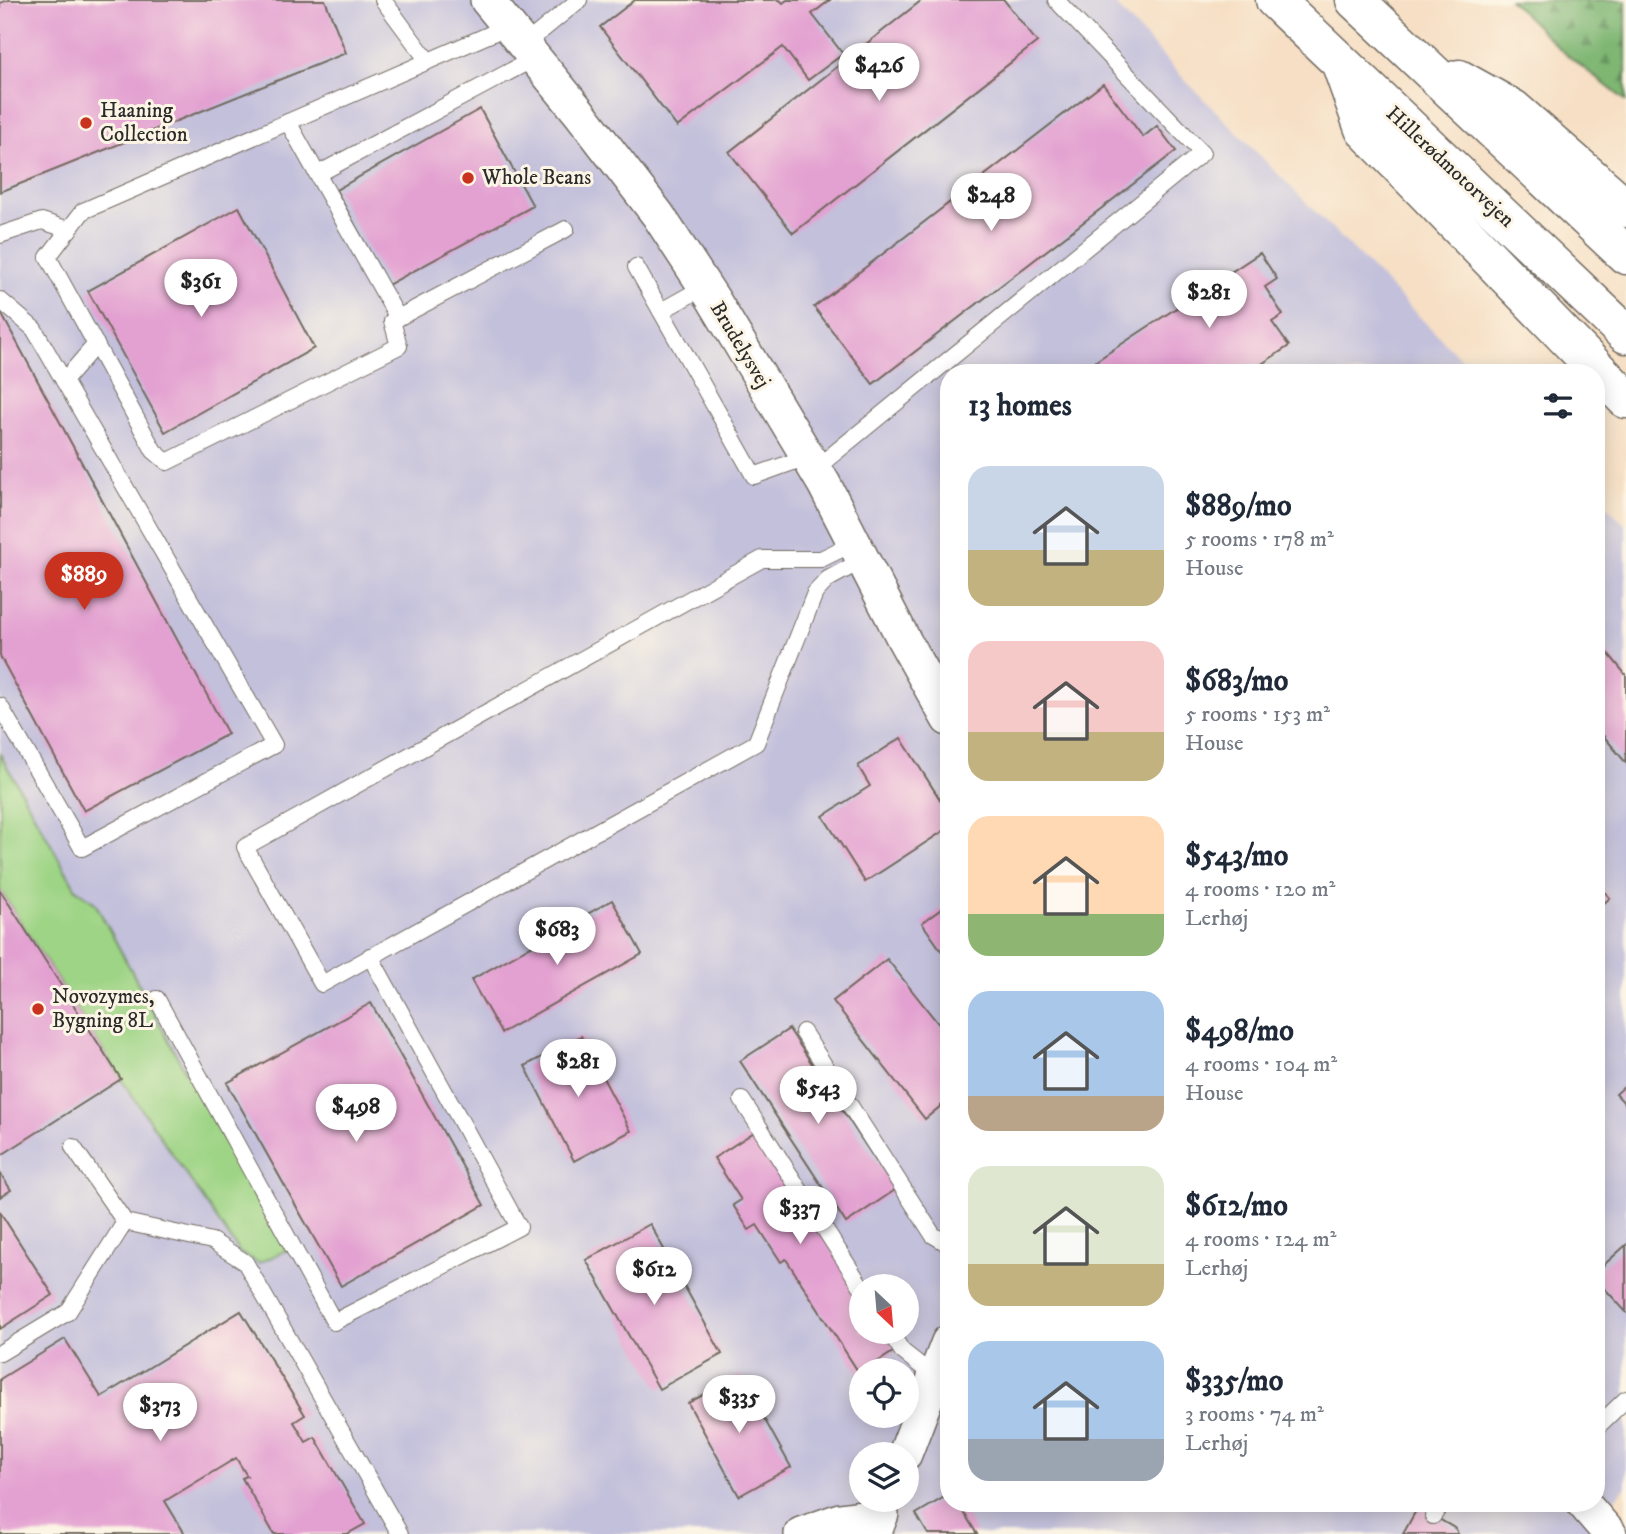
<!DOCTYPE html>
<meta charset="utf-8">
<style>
:root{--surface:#fff;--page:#f6f6f7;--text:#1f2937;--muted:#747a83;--accent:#c8321e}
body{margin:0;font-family:"IM FELL DW Pica",serif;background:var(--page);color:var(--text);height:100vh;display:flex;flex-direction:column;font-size:26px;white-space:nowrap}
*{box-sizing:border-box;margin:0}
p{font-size:23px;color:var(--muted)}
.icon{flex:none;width:38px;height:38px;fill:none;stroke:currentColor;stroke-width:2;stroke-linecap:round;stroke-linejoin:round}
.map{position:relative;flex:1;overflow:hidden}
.sheet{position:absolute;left:940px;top:364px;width:665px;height:1148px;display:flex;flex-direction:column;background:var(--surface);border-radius:28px;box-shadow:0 4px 18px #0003}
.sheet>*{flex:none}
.needle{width:46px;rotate:154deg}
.tools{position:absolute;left:849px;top:1274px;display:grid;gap:14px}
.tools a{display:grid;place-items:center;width:70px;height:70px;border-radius:50%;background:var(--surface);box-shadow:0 4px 18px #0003;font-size:35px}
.price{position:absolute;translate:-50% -60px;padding:0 16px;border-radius:24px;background:#fff;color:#222;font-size:23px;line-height:46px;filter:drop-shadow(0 2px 4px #0008)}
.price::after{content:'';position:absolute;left:50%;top:42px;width:21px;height:16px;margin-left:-10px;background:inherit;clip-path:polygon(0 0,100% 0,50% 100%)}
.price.on{background:var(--accent);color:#fff}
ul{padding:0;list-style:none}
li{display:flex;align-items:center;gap:21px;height:175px;padding:0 28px}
li span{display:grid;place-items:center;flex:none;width:196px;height:140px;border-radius:21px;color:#555}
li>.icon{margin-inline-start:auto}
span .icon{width:84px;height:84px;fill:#fffc;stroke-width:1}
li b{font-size:30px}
h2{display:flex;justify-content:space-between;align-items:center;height:84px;padding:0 28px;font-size:30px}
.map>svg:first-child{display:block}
</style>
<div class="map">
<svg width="1626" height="1534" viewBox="0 0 1626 1534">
<defs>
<pattern id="forest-firs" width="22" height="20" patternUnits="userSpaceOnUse" patternTransform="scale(1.75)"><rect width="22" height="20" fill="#7eb672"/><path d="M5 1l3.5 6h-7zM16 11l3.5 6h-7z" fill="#67945e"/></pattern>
</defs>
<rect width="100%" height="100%" fill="#fcf5e5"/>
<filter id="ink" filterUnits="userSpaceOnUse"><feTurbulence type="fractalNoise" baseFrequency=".0143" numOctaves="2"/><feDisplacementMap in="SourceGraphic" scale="14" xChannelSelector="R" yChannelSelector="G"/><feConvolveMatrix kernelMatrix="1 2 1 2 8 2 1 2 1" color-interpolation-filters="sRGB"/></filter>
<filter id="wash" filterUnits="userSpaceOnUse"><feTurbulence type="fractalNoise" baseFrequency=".00686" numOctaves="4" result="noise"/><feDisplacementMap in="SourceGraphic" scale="28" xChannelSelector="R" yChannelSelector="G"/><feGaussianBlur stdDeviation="1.57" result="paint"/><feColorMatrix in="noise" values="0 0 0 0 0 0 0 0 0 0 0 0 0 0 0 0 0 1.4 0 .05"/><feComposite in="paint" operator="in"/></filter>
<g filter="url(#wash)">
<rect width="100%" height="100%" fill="#f6dfc4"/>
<!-- industrial -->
<path fill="#c3c0db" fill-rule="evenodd" d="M 0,0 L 1111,0 L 1185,80 L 1475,373 L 948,373 L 948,1503 L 1596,1503 L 1596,495 L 1626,526 L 1626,1486 L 1584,1534 L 0,1534 ZM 861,1286 L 906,1286 L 906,1332 L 861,1332 ZM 861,1370 L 906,1370 L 906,1416 L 861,1416 ZM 861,1454 L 906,1454 L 906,1500 L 861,1500 Z"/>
<!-- green -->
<polygon fill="#9ed485" stroke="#648058" stroke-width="2" points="0,754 76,889 95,903 185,1071 287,1250 259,1263 240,1253 121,1079 0,890"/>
<!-- forest -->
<polygon fill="url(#forest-firs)" stroke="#54704e" stroke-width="2" points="1510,0 1626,0 1626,101 1562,51"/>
<g id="blocks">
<!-- building -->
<g fill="#e3a1d1">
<polygon points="8,0 325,0 346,53 0,192 0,3"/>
<polygon points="635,0 780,0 783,3 787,0 830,0 812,14 843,54 808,80 783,47 677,127 600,27"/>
<polygon points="922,0 1004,0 1037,42 793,233 729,152"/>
<polygon points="1103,84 1143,137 1157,126 1176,151 873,384 814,307"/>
<polygon points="480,109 533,206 388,285 336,190"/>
<polygon points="239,207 314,348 165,432 88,291"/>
<polygon points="1260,253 1277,279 1265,287 1283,315 1272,322 1289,346 1248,373 1104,373 1096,361"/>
<polygon points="0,311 228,734 84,811 0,656"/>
<polygon points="1603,647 1626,675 1626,763 1596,727 1596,653"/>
<polygon points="901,738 948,812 948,828 865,882 823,816 870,786 858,766"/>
<polygon points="1596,882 1610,898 1596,910"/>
<polygon points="0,890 121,1079 0,1156"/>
<polygon points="612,900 642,954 501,1033 471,980"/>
<polygon points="948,904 948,949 943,953 922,923"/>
<polygon points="887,959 948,1036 948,1100 925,1119 833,1001"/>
<polygon points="371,1003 484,1205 341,1286 227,1083"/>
<polygon points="789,1029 895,1190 846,1223 740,1061"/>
<polygon points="581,1036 631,1131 574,1161 525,1066"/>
<polygon points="1626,1085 1626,1105 1616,1094"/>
<polygon points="756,1131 861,1295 861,1332 885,1332 896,1350 865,1370 861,1370 861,1376 786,1259 781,1262 757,1225 749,1230 733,1205 741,1200 714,1158"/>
<polygon points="0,1173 11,1190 0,1197"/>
<polygon points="0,1212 53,1295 0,1329"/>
<polygon points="650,1224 722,1354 659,1389 586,1260"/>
<polygon points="1626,1245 1626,1312 1596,1279 1596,1272"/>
<polygon points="241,1311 305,1415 294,1422 306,1442 315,1437 365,1524 347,1534 274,1534 242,1478 247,1476 236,1458 165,1501 185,1534 0,1534 0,1379 65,1339 101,1397"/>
<polygon points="740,1375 791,1467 739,1496 688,1403"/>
<polygon points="948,1495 948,1503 958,1503 977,1534 928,1534 916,1514"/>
<polygon points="1418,1507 1456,1529 1458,1534 1403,1534"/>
</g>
</g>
</g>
<g filter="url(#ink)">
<use href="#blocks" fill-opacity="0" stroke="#726a61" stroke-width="2"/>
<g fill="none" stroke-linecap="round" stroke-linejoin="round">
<defs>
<g id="lane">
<polyline points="383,0 428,61"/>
<polyline points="509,26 83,211 48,257 154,451 167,462 399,346 392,321 566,229"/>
<polyline points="524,45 579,0"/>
<polyline points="288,122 398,318"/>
<polyline points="318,174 535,58"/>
<polyline points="0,235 42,221 69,230"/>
<polyline points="636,267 754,476 807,457"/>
<polyline points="0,300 34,329 274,745 82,848 0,706"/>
<polyline points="661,311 704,287"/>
<polyline points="64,381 96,344"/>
<polyline points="815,469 1202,153 1056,0"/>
<polyline points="854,543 821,559 762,559 245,847 322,984 756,743 815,593 828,579 863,560"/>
<polyline points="157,999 334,1322 519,1227 370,956"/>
<polyline points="803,1032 933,1235 948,1244"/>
<polyline points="742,1100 861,1286"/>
<polyline points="73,1147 125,1222 212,1241 245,1262 400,1534"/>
<polyline points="890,1332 902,1351 935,1377"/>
<polyline points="0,1353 68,1312 125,1222"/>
<polyline points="1596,1428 1626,1399"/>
<polyline points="1433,1516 1442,1503"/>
</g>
<g id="street">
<polyline points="487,0 579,112 658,215 713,299 824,484 904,640 948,719"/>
<polyline points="905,1454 948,1342"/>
<polyline points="1583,1503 1610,1534"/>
<polyline points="801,1534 840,1520 882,1514 874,1534"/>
</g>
<g id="highway">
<polyline points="1275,0 1626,334"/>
<polyline points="1355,0 1626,255"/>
<polyline points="1343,70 1364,129 1626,399"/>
<polyline points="1459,79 1513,109 1626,208"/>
</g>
</defs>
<!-- lane casing -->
<use href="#lane" stroke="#726a61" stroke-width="18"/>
<!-- street casing -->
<use href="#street" stroke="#726a61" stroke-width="36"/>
<!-- highway casing -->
<use href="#highway" stroke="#726a61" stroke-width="41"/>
<!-- lane -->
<use href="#lane" stroke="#fff" stroke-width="16"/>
<!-- street -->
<use href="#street" stroke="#fff" stroke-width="33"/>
<!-- highway -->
<use href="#highway" stroke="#fff" stroke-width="38"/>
</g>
</g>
<!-- markers -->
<g fill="#c8321e" stroke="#fcf5e5" stroke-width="2.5">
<circle cx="86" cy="123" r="7"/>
<circle cx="468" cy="178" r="7"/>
<circle cx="38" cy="1009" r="7"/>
</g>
<g text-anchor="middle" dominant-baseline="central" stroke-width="6" stroke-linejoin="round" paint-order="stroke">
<!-- poi labels -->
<g font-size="21" fill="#2b2b2b" stroke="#fcf5e5" text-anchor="start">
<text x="100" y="111">Haaning<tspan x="100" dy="24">Collection</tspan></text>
<text x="482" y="178">Whole Beans</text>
<text x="52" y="997">Novozymes,<tspan x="52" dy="24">Bygning 8L</tspan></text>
</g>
<!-- street labels -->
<g font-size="21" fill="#2b2b2b" stroke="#fcf5e5">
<text transform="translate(1450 167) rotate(43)">Hillerødmotorvejen</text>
<text transform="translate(740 345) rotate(59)">Brudelysvej</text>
</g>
</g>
</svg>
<div class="tools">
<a><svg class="needle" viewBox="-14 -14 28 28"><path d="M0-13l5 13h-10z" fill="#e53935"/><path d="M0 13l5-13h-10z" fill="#747a83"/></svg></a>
<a><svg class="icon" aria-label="locate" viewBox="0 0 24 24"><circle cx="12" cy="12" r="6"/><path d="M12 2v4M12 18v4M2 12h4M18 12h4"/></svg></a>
<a><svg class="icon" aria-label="layers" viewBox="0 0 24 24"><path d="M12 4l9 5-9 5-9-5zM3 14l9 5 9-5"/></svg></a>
</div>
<b class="price" style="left:879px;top:103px">$426</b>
<b class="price" style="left:991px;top:233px">$248</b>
<b class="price" style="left:201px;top:319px">$361</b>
<b class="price" style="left:1209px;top:330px">$281</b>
<b class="price on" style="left:84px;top:612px">$889</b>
<b class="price" style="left:557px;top:967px">$683</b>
<b class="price" style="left:578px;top:1099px">$281</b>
<b class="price" style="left:818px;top:1126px">$543</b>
<b class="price" style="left:356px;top:1144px">$498</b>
<b class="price" style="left:800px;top:1246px">$337</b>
<b class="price" style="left:654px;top:1307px">$612</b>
<b class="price" style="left:739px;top:1435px">$335</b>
<b class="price" style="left:160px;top:1443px">$373</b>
<section class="sheet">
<h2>13 homes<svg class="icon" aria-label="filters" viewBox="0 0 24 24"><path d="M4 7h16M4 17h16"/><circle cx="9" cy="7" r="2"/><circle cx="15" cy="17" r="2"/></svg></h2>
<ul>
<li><span style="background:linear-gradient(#c9d6e8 60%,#c2b280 0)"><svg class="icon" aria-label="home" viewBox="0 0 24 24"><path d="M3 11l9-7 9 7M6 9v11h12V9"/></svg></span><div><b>$889/mo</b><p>5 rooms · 178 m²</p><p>House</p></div></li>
<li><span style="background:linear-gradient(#f6c9c9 65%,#c2b280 0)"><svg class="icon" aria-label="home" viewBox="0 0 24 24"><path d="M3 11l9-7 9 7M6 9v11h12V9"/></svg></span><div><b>$683/mo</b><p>5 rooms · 153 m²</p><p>House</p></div></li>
<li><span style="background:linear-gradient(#ffd9b3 70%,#8fb573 0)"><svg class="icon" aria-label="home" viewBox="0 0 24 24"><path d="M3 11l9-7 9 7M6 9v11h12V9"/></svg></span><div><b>$543/mo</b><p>4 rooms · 120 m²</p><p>Lerhøj</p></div></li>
<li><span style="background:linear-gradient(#a9c7e8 75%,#b9a48a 0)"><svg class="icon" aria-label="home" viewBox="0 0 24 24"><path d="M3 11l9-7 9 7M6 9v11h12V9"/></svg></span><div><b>$498/mo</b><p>4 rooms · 104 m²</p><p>House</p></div></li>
<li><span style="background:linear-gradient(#dfe7d0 70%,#c2b280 0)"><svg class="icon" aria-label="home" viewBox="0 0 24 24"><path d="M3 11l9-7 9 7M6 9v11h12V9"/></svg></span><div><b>$612/mo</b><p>4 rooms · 124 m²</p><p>Lerhøj</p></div></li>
<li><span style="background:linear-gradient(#a9c7e8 70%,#9aa5b1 0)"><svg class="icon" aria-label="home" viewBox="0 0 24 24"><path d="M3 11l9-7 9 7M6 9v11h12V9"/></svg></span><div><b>$335/mo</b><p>3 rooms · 74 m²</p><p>Lerhøj</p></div></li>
</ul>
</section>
</div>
